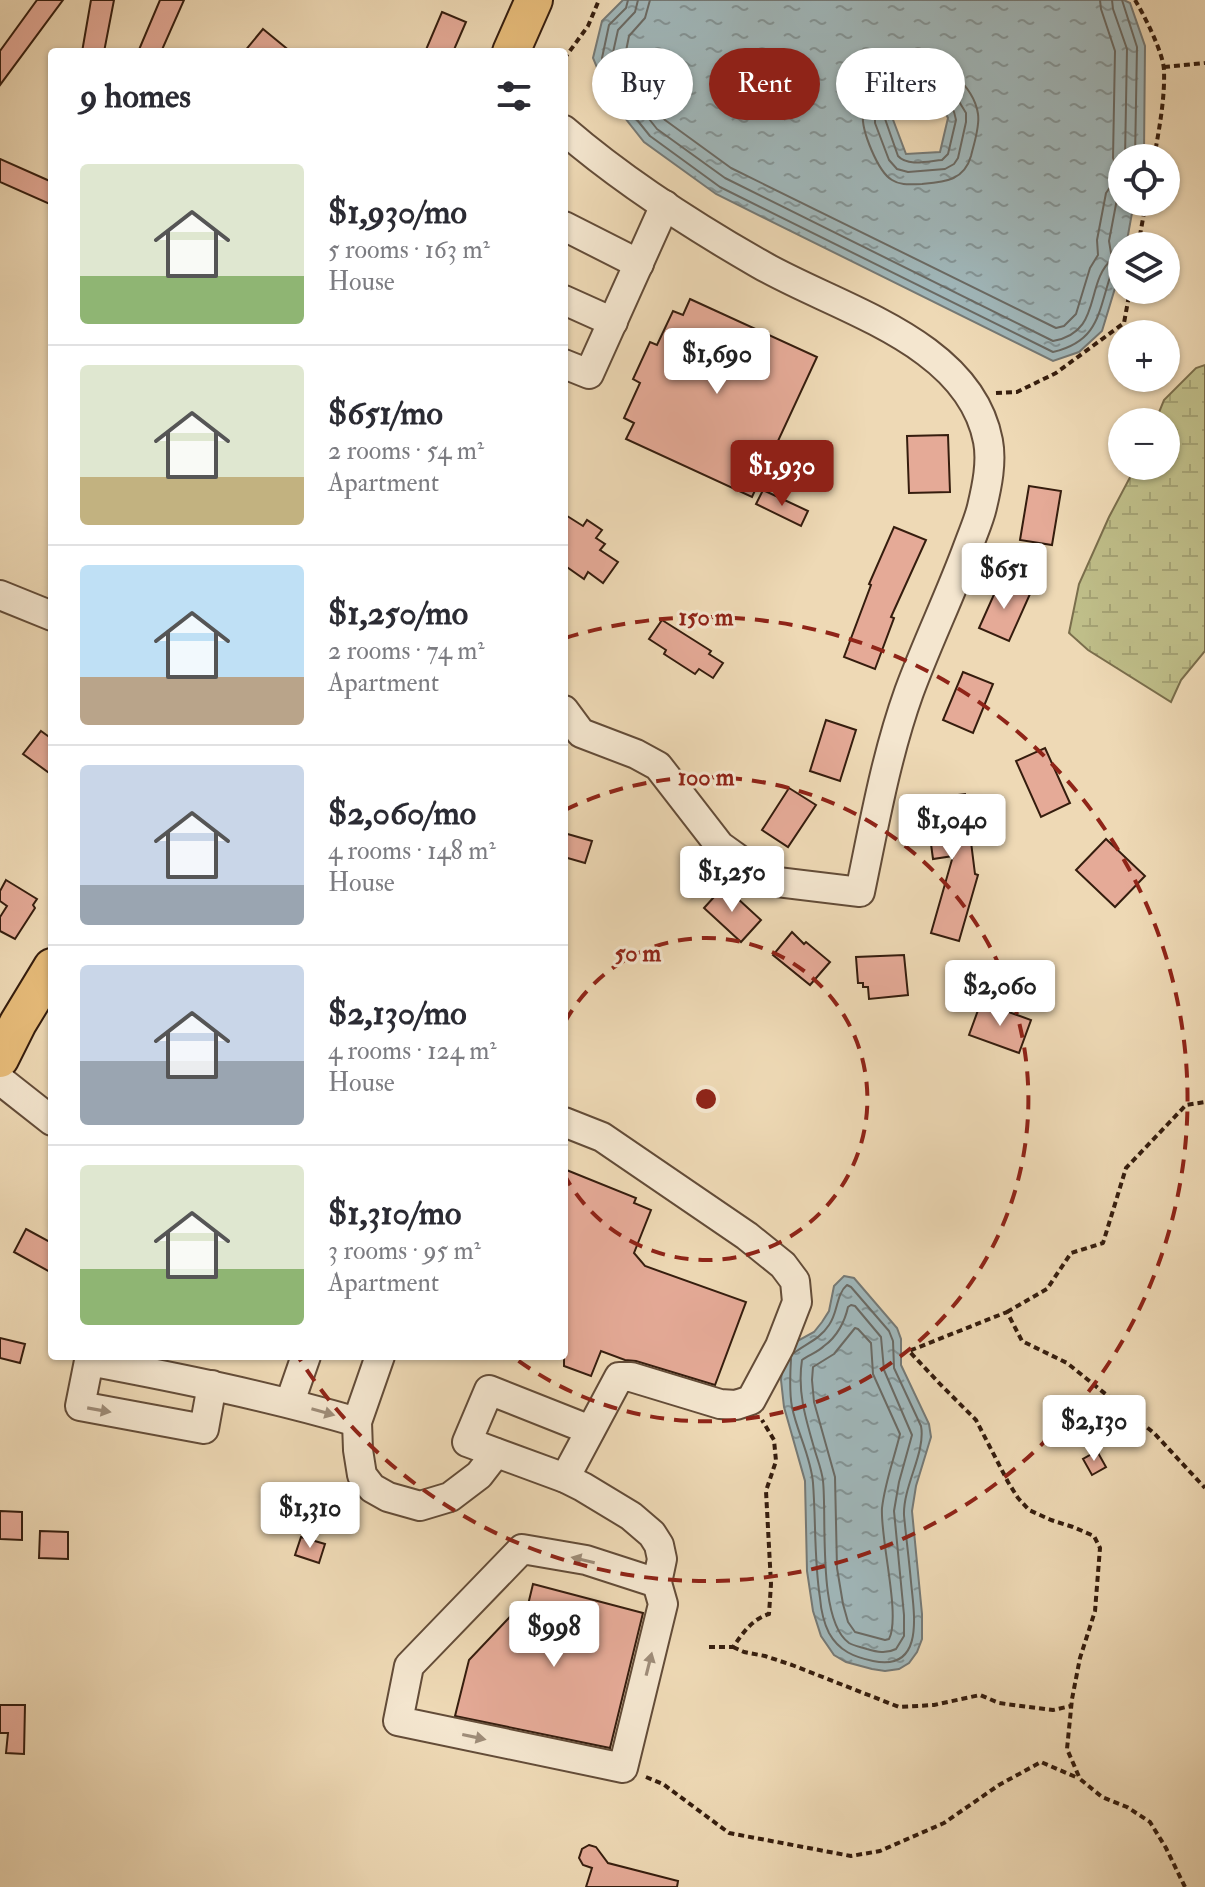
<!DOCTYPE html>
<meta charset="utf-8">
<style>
:root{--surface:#fff;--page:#f7f7f7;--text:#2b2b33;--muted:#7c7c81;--line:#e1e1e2;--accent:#8f2418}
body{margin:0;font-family:"IM FELL Double Pica",serif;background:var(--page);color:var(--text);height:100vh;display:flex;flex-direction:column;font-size:30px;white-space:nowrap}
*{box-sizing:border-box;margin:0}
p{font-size:26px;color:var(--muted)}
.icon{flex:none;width:44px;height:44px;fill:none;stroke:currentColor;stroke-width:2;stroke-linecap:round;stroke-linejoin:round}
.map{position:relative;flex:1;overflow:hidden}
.panel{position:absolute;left:48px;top:48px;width:520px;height:1312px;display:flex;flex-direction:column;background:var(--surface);border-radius:8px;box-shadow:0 2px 6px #0004}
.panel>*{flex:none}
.hud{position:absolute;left:592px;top:48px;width:492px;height:72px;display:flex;gap:16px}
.tools{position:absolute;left:1108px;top:144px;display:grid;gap:16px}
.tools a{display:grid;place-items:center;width:72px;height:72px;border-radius:50%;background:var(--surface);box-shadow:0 2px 6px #0004;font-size:40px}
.price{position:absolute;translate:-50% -68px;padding:0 18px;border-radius:8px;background:#fff;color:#222;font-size:26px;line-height:52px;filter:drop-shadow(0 2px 4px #0008)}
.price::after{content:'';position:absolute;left:50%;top:48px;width:24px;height:18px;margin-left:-12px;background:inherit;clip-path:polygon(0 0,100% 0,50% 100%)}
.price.current{background:var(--accent);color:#fff}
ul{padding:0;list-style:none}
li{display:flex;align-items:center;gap:24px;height:200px;padding:0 32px}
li+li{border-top:2px solid var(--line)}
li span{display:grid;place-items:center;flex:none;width:224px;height:160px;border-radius:8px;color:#555}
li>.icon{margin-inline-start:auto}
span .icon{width:96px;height:96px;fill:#fffc;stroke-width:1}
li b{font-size:34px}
h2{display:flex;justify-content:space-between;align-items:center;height:96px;padding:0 32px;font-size:34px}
.pill{padding:0 28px;border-radius:36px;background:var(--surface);box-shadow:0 2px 6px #0004;font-size:28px;line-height:72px}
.pill.current{background:var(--accent);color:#fff}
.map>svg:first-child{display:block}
</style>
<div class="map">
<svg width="1205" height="1887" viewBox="0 0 1205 1887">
<defs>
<pattern id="wetland-marsh" width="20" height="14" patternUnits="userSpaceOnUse" patternTransform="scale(2)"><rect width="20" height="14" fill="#bfbe89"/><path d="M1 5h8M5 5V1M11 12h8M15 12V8" fill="none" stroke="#a5a375"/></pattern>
<pattern id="water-ripples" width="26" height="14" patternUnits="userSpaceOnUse" patternTransform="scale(2)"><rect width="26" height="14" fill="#a0b7ba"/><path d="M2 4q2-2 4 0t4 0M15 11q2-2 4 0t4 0" fill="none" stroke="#839496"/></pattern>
</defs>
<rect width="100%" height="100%" fill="#eed9b5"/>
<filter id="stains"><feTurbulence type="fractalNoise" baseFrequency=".0025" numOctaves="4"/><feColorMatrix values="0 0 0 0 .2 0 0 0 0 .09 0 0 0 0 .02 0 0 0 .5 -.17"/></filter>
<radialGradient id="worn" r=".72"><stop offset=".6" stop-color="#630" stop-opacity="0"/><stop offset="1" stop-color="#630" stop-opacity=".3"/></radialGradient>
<!-- wetland -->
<polygon fill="url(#wetland-marsh)" stroke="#7a6e4c" stroke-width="2" points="1205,365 1205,651 1181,680 1171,702 1088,650 1069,633 1079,584 1109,517 1136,466 1166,466 1166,422 1155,422 1164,400 1196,368"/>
<!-- water -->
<g fill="url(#water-ripples)" stroke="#757975" stroke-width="2" fill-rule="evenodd">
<path d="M 623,0 L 1124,0 L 1130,3 L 1145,46 L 1144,154 L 1143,158 L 1122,158 L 1122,202 L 1134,202 L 1126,246 L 1122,246 L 1122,265 L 1102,331 L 1079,352 L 1053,361 L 716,194 L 644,142 L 610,99 L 593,58 L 602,21 ZM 915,86 L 938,99 L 948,118 L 940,152 L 906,154 L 892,117 Z"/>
<polygon points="844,1276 854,1278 897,1328 901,1339 901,1365 929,1424 931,1437 916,1486 912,1511 922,1614 922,1639 917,1652 909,1663 899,1669 885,1671 872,1669 846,1662 834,1655 821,1636 813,1611 807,1571 805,1481 784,1407 781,1380 784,1354 790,1345 814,1332 822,1322 829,1311 834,1286"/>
</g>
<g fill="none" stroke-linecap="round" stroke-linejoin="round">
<!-- shore -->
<g stroke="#6a6a64" stroke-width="2">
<path d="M 628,0 L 626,8 L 609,25 L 602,58 L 617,95 L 650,136 L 720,187 L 1053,352 C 1099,341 1098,313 1111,274 L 1116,269 L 1122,269"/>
<path d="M 638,0 L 635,12 L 618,30 L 612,57 L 626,90 L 657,129 L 725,178 L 1053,341 C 1103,332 1084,284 1112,259 L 1109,241 L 1117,199 L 1122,190"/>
<polyline points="650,0 645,18 629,36 625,56 636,84 665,120 731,168 1056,328 1064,326 1076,314 1090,268 1098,255 1097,240 1106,193 1119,175 1113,158 1115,51 1101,9 1100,0"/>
<polyline points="1112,0 1113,9 1127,49 1125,158"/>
<polyline points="1122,0 1137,47 1135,158"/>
<path d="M 913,57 C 940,57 974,86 978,114 C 980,127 974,143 971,156 C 964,181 944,182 922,184 C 912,184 901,186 892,180 C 878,172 861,130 863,114 C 864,104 870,96 877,88 C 887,74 895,60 913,57 Z"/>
<polygon points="912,69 924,70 949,85 966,113 966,122 958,158 954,164 945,169 908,172 897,169 889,160 875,123 875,115 878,106 902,74"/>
<path d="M 913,79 C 934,80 953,100 956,120 L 948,154 L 942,160 C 929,161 908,167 898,156 L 884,116 L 908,82 Z"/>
<path d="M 851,1305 L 855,1306 L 881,1337 L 884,1370 L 912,1435 L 899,1482 L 894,1511 L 904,1615 L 904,1636 L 896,1649 C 886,1654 877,1652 867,1649 C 861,1647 854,1646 849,1643 C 817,1621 827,1517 823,1481 C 822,1471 818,1461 815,1451 C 806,1420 797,1392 802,1360 C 809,1355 818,1352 824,1346 C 837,1337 845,1321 848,1307 Z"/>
<path d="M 855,1328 L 858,1329 L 871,1343 L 873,1374 L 900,1434 C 894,1459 885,1482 882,1508 C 880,1539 901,1616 889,1639 L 885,1640 L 855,1632 L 848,1622 L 843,1604 L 837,1568 L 835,1477 L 814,1402 L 812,1380 L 813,1367 L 834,1354 Z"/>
<path d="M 791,1359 C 790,1375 789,1391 792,1407 C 797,1432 811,1457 813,1483 C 816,1522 814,1560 820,1598 C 821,1610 824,1623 829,1633 C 839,1651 854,1657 873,1661 C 925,1672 914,1613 911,1582 C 909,1559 906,1537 904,1515 C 903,1486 926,1452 921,1426 L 894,1368 L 893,1341 L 889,1331 L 851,1287 L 847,1285 C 836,1294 838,1313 829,1325 C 820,1339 807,1343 794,1353"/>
</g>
</g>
<!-- building -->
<g fill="#e5aa97" stroke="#351d0e" stroke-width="2">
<polygon points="37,0 63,0 0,85 0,51"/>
<polygon points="91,0 114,0 104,52 82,52"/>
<polygon points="160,0 184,0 161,52 138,52"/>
<polygon points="442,12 466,22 453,52 425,52"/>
<polygon points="263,29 291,52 244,52"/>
<polygon points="0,159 52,182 52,205 0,182"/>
<polygon points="690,299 817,357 752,497 626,439 634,423 624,418 640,383 633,379 650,342 657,345 673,311 683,315"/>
<polygon points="948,435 950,492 909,493 907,436"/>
<polygon points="1029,486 1061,491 1052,545 1020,540"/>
<polygon points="763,490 808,511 801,526 756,504"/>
<polygon points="564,514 583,526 587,520 602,530 596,538 605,544 600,550 618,562 603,583 588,572 584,579 564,565"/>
<polygon points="894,527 926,540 891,617 894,618 875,669 844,657 871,585 869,584"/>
<polygon points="1000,581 1030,594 1009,641 979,628"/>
<polygon points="662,620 711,651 709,654 723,663 713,678 699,669 695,674 664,654 666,650 649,639"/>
<polygon points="963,672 993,684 973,733 943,720"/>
<polygon points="826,720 856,730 840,781 810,771"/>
<polygon points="41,731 52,739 52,775 23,754"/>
<polygon points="1045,748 1070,803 1041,817 1016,761"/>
<polygon points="789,788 816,805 788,847 762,830"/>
<polygon points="965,794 975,874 978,875 959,941 931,933 953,856 933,859 925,799"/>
<polygon points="564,833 592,841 585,863 564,857"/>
<polygon points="1106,839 1145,876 1115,907 1076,870"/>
<polygon points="6,880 37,899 33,905 35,908 15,939 0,931 0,917 7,906 0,901 0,891"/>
<polygon points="724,886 761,920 741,942 704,908"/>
<polygon points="792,932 804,944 806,942 830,962 810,985 773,955"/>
<polygon points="904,955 908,995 869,999 868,987 863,987 863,983 858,983 856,957"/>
<polygon points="981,1002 1031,1020 1019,1053 969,1035"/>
<polygon points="564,1169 636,1198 634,1203 651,1210 634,1253 645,1266 746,1302 715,1385 636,1361 625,1360 601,1351 591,1376 564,1366"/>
<polygon points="26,1229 52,1243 52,1273 14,1252"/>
<polygon points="0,1338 25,1344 20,1363 0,1358"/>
<polygon points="1097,1451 1106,1467 1092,1475 1083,1459"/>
<polygon points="0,1511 22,1512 22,1540 0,1539"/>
<polygon points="40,1531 68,1532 68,1559 39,1558"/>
<polygon points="301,1537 325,1544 319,1563 295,1555"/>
<polygon points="533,1584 643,1613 610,1748 455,1716 469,1660 522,1604 527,1609"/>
<polygon points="0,1705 25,1705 24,1754 6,1753 8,1733 0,1733"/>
<polygon points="589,1845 596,1847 608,1863 678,1881 677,1887 586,1887 592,1868 583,1865 579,1858 582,1849"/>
</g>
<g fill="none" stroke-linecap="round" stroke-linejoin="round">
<defs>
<g id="minor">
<path d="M 564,130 C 623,181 690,224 758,263 C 834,308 969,340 988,441 C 992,462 987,486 982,507 C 979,520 973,533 968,547 C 950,596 927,643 909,692 C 886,756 874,825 860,892 L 769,881 L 720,846 L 658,766 L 636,754 L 581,733 L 564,710"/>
<polyline points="564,226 639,264"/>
<polyline points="564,300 613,322"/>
<polyline points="564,364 589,374 665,205"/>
<polyline points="0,595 52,616"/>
<polyline points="0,1080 52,1121"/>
<polyline points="564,1122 602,1137 747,1236 783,1265 795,1281 797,1302 780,1346 751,1400 736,1405 720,1404 631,1377 619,1377 565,1478"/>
<polyline points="380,1356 357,1422 358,1450 362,1475 372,1488 388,1497 420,1506 450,1497 479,1475 496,1453"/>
<path d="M 212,1385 L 204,1429 L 80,1406 L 89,1361 C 179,1378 268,1396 357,1422"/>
<polyline points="290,1402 306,1356"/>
<polyline points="590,1430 489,1390 467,1442 565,1478 583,1487 631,1516 652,1534 659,1545 662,1559 657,1583 663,1604 623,1768 398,1721 409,1666 522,1549 586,1560 657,1583"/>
</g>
<g id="major">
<polyline points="511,52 534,0"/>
<polyline points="0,1059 18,1023 52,967"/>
</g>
</defs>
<!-- minor casing -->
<use href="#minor" stroke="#634c38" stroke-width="32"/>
<!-- major casing -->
<use href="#major" stroke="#351d0e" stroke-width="40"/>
<!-- path -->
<g stroke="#351d0e" stroke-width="4" stroke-dasharray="6 4" stroke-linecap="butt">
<path d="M 1135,0 C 1144,15 1163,52 1164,70 C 1165,99 1159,130 1154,158"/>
<polyline points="564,59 588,26 599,0"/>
<polyline points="1164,67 1205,63"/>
<polyline points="1138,246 1146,202"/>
<polyline points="996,393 1017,392 1056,373 1124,323 1130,290"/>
<polyline points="1007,1312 1047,1289 1071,1253 1103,1243 1126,1168 1186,1105 1205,1102"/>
<path d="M 709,1647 L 733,1647 C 743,1633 752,1619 769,1614 L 771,1584 L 766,1491 L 776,1461 L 774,1440 L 762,1420"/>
<polyline points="733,1647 744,1652 765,1656 792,1665 899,1707 934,1705 980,1695 999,1703 1021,1706 1053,1710 1071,1706"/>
<polyline points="646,1777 663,1784 729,1833 851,1856 880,1851 944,1823 999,1785 1041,1762 1078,1778"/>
<polyline points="1185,1887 1166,1848 1150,1822 1127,1807 1102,1797 1080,1779 1067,1749 1072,1699 1080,1658 1095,1611 1100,1548 1094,1536 1073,1527 1051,1520 1029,1510 1018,1498 1008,1482 976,1420 941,1385 909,1351 1007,1312 1022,1341 1067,1363 1154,1433 1205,1488"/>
</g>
<!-- minor -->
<use href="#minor" stroke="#f4e6cf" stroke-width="28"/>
<!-- major -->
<use href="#major" stroke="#e7bc7a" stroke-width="36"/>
</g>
<!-- one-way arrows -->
<defs><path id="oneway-solid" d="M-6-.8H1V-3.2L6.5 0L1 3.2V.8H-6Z" transform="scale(2)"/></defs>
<g fill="#9e8c78">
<use href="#oneway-solid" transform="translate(99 1410) rotate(10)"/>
<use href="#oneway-solid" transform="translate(323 1412) rotate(16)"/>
<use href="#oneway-solid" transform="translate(583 1560) rotate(-167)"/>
<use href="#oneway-solid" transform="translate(649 1664) rotate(-76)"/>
<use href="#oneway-solid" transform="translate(474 1737) rotate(12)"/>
</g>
<!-- distance rings -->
<g fill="none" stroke="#8f2418" stroke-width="4" stroke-dasharray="14 10">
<path d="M565 1022A161 161 0 1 1 565 1176"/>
<path d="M565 810A322 322 0 1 1 512 1356"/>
<path d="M565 638A482 482 0 1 1 299 1358"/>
</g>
<circle cx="706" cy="1099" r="12" fill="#8f2418" stroke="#f4e6cf" stroke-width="4"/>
<g font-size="24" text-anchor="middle" font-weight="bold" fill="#8f2418" stroke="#f4e6cf" stroke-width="6" stroke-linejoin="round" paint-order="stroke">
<text x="706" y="625">150 m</text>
<text x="706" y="785">100 m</text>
<text x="638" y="961">50 m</text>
</g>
<rect width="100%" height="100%" filter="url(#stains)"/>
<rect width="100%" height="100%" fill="url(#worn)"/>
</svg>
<div class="tools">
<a><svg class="icon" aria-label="locate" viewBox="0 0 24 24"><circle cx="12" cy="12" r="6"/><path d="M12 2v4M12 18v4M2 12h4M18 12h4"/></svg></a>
<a><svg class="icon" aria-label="layers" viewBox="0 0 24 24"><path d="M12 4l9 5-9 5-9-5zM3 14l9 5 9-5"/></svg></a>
<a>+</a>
<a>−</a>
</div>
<b class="price" style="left:717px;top:396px">$1,690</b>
<b class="price current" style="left:782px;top:508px">$1,930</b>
<b class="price" style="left:1004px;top:611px">$651</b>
<b class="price" style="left:952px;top:862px">$1,040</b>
<b class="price" style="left:732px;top:914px">$1,250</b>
<b class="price" style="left:1000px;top:1028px">$2,060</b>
<b class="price" style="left:1094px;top:1463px">$2,130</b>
<b class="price" style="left:310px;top:1550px">$1,310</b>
<b class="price" style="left:554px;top:1669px">$998</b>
<div class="hud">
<a class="pill">Buy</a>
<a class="pill current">Rent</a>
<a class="pill">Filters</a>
</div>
<section class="panel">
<h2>9 homes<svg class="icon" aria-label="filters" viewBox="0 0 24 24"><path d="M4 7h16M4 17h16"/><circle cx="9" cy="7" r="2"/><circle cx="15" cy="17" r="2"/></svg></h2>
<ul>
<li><span style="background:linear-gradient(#dfe7d0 70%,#8fb573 0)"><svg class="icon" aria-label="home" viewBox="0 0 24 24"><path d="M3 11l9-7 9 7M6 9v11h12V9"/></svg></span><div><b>$1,930/mo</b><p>5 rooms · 163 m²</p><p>House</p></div></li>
<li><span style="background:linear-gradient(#dfe7d0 70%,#c2b280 0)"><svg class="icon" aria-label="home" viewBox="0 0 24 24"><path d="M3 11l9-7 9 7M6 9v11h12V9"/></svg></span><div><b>$651/mo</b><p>2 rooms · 54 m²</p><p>Apartment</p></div></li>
<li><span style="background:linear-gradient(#bfe0f5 70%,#b9a48a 0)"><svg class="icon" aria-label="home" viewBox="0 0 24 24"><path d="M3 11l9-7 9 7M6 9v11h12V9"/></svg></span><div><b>$1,250/mo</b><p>2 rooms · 74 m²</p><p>Apartment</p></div></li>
<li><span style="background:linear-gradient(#c9d6e8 75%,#9aa5b1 0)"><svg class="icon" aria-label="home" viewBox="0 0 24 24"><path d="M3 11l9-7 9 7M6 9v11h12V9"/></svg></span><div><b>$2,060/mo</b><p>4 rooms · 148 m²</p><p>House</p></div></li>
<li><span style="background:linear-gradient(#c9d6e8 60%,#9aa5b1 0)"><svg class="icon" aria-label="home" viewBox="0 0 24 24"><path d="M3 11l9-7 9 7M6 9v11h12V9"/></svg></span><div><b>$2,130/mo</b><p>4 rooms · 124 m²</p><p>House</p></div></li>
<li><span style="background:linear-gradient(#dfe7d0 65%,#8fb573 0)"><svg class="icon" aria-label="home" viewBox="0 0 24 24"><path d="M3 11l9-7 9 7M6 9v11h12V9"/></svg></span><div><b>$1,310/mo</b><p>3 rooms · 95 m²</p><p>Apartment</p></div></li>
</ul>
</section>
</div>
